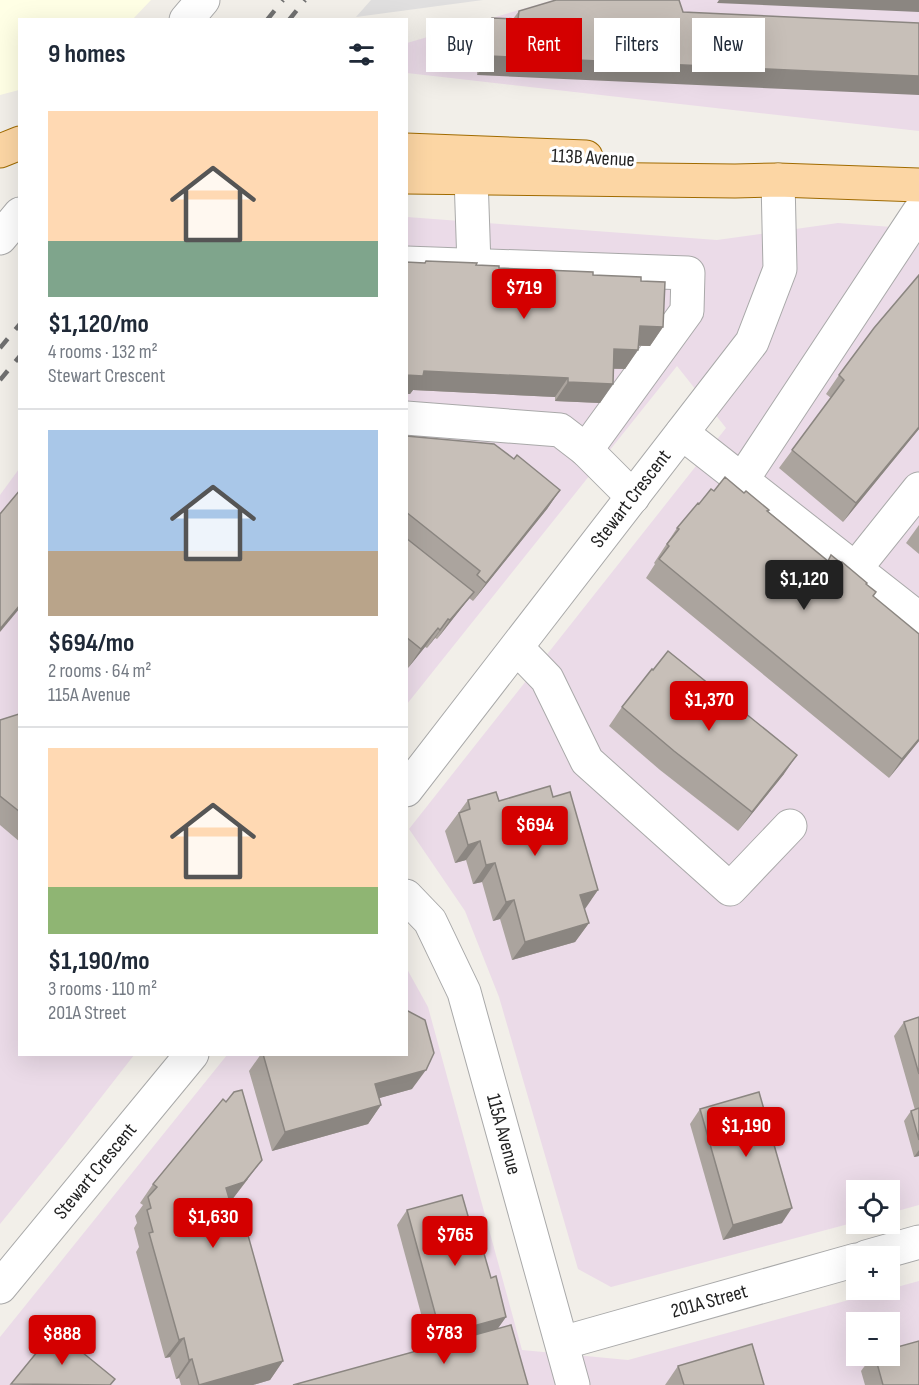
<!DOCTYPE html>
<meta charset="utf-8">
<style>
:root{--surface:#fff;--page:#f6f6f7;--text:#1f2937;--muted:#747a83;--line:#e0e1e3;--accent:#d40000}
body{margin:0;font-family:"Sofia Sans Condensed",sans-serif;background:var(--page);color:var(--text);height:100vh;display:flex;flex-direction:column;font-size:22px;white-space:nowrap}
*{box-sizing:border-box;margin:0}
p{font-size:20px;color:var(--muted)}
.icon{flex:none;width:33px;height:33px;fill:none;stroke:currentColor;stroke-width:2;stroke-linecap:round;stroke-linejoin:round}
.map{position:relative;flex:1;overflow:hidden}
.details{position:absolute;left:18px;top:18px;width:390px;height:1038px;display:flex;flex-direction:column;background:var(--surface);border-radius:0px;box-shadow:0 6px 24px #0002}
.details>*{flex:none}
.banner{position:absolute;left:426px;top:18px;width:402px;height:54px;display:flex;gap:12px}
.tools{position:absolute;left:846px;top:1180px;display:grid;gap:12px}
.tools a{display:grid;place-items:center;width:54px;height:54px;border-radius:0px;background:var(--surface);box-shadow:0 6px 24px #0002;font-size:30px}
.price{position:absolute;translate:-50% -51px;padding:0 14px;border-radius:6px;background:var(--accent);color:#fff;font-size:20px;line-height:39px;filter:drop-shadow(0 2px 3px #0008)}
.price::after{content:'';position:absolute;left:50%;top:36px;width:18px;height:14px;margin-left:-9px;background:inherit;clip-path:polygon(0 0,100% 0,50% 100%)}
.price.active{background:#222;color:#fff}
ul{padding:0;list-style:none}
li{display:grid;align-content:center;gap:12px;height:318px;padding:0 30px}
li+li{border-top:2px solid var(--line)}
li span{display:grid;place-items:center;height:186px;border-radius:0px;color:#555}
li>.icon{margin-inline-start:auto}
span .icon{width:108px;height:108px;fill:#fffc;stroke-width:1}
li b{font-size:26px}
h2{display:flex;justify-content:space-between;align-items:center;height:72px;padding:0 30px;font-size:26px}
.tag{padding:0 21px;border-radius:0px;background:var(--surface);box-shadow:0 6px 24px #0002;font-size:21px;line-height:54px}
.tag.active{background:var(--accent);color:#fff}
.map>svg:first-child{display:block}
</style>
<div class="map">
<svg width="919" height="1385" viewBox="0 0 919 1385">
<rect width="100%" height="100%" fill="#f2efe9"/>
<!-- residential -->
<polygon fill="#e0dfdf" points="371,0 483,0 356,17"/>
<!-- industrial -->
<g fill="#ebdbe8" fill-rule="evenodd">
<polygon points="553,0 919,0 919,131 407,73 407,43"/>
<polygon points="407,217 717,240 838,223 919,229 919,1205 890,1213 890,1191 856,1191 856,1222 611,1287 578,1269 499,997 465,911 409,829 726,428 677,366 407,704"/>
<polygon points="19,469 20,1054 134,1055 64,1145 0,1224 0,495"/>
<path d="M 407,969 L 428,1007 L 522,1350 L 628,1360 L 919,1281 L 919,1385 L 0,1385 L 0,1337 L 227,1055 L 406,1054 ZM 856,1323 L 890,1323 L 890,1356 L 856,1356 Z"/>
</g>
<!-- education -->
<polygon fill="#ffffe5" points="0,0 151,0 133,19 20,20 19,90 0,95"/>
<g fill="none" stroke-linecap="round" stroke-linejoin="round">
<defs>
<g id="minor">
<polyline points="186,20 203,0"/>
<polyline points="471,177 474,265"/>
<polyline points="0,238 20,214"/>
<polyline points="406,263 688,273 687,311 586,450"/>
<polyline points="406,418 560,430 586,450 633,497"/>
<polyline points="682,433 919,619"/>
<polyline points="742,480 919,212"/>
<polyline points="855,569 919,489"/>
<polyline points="517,648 547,679 587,761 730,889 790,826"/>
<path id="s1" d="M 406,790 L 752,342 L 780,269 L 778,180"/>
<path id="s2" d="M 406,896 L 430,921 L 464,992 L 573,1385"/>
<polyline points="866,1257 919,1242"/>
<path id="s3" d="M 0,1287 L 192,1054"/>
<path id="s4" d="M 562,1343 L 856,1260"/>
</g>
<g id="major">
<polyline points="406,150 586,157"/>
<polyline points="0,151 20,143"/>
<polyline points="406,177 735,181 778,180 919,185"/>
</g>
</defs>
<!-- minor casing -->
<use href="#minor" stroke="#a9a9a9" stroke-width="35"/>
<!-- major casing -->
<use href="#major" stroke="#a06b00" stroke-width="35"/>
<!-- minor -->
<use href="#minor" stroke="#fff" stroke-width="33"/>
<!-- major -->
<use href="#major" stroke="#fcd6a4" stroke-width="33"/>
<!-- rail -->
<g stroke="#707070" stroke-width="4.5" stroke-dasharray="12 12" stroke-linecap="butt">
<polyline points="267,20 283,0"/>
<polyline points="289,20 305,0"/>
<polyline points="0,348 20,324"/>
<polyline points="0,380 20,356"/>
</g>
</g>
<!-- wall -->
<g fill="#aba49e">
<polygon points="556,0 477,75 479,37 492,18 513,19 519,11"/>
<polygon points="426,261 499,268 593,275 641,281 663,327 650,346 639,346 625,369 614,369 600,403 555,401 555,397 413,390 410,394 406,394 406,262 424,263"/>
<polygon points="919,275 919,429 843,522 779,468 831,398 826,394 839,375"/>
<polygon points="406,436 514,459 560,490 547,509 473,601 469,598 437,639 435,638 427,648 425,647 408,668 406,667"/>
<polygon points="714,491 768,511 828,561 866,584 873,596 919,741 889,778 646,578 655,564 654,563 677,528 699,504"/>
<polygon points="919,525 919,554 906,543"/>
<polygon points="622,707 784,774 738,831 660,770 609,726"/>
<polygon points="19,714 20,842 0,825 0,720"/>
<polygon points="553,797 598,890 584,909 589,923 575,942 512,960 500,919 493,921 482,882 473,884 466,860 455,863 445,831 468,800 499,801"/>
<polygon points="919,1017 919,1156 914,1157 904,1121 911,1111 915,1110 894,1036 904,1022"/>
<polygon points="261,1054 406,1054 412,1089 379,1098 381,1105 368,1124 272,1151 249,1071"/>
<polygon points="700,1109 782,1223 723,1240 690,1124"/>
<polygon points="248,1179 231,1201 230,1201 283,1361 270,1380 253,1385 181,1385 179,1378 176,1379 170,1357 165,1358 136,1252 139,1247 134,1228 137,1223 135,1216 143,1205 140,1203 153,1184"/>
<polygon points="407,1210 474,1237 506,1317 498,1328 430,1347 397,1225"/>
<polygon points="872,1356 890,1356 919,1385 865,1385 861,1371"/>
<polygon points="678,1366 764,1385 665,1385"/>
</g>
<!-- shaded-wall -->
<g fill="#8b8681">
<polygon points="719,0 919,0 919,12 717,3"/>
<polygon points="490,56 919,76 919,95 477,75"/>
<polygon points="640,326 663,327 650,346 626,345"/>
<polygon points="614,349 638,350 625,369 601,368"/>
<polygon points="424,371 568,378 555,397 413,390 410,394 406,394 406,375"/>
<polygon points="568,382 613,384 600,403 555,401"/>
<polygon points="919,427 919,429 843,522 856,503"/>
<polygon points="560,490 547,509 473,601 486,583"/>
<polygon points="474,592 460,610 437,639 450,620"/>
<polygon points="20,605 20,608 0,632 0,629"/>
<polygon points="448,619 435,638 427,648 440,630"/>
<polygon points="438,628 425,647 408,668 421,649"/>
<polygon points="919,739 919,741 889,778 902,759"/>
<polygon points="797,755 784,774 738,831 752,812"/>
<polygon points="480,841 466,860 455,863 468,845"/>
<polygon points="495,863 482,882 473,884 486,865"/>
<polygon points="598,890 585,909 567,913 580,895"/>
<polygon points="514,900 500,919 493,921 506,902"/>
<polygon points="589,923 575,942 512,960 525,942"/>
<polygon points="426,1070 412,1089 362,1103 375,1084"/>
<polygon points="381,1105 368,1124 272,1151 285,1132"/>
<polygon points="919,1150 919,1156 914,1157"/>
<polygon points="262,1160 231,1201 213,1206 226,1188"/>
<polygon points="792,1208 782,1223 723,1240 733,1225"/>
<polygon points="506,1317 496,1331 431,1349 441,1335"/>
<polygon points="184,1338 170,1357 165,1358 179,1340"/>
<polygon points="192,1359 179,1378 176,1379 189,1360"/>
<polygon points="283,1361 270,1380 253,1385 199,1385"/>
</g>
<!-- building -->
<g fill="#c7bfb8" stroke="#8b8681" stroke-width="1.5">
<polygon points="556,0 679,0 683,12 919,23 919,76 490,56 492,18 518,19 519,11"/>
<polygon points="426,261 477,263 476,265 499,266 499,268 593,272 593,275 641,277 641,281 665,282 663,327 640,326 638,350 614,349 613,384 568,382 568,378 424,371 423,376 406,375 406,262 425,263"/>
<polygon points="919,275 919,427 856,503 792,450 844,380 839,375 874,328"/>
<polygon points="406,436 494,444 514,459 517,455 560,490 486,583 477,575 480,571 406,512"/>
<polygon points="725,477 744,493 746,491 769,510 767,511 828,561 831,555 841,563 842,562 867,583 866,584 876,592 873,596 919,634 919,739 902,759 659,559 669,546 667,544 679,529 677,528 698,503 699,504 711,489 714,491"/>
<polygon points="20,490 20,605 0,629 0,514"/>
<polygon points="406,538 474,592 450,620 448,619 440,630 438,628 421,649 406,637"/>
<polygon points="668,651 797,755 752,812 674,751 622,707 652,669 653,670"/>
<polygon points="19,714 20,714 20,812 0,796 0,720"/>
<polygon points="550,786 553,797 570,792 598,890 580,895 589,923 525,942 514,900 506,902 495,863 486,865 480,841 468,845 459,813 470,809 468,800 496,792 499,801"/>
<polygon points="406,1011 408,1011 425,1020 434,1053 426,1070 375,1084 381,1105 285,1132 263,1054 406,1054"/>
<polygon points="919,1017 919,1074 904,1022"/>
<polygon points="242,1090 262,1160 244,1182 226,1188 233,1212 241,1210 283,1361 199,1385 192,1359 189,1360 184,1338 179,1340 149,1233 153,1232 147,1210 151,1208 148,1197 157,1187 153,1184 223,1099 226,1102 234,1092"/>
<polygon points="759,1092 792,1208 733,1225 700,1109"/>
<polygon points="919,1108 919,1140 911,1111"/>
<polygon points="462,1195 474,1237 479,1236 491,1278 496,1276 506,1317 441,1335 407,1210"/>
<polygon points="511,1325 528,1385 293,1385"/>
<polygon points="55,1330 115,1379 110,1385 11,1384"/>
<polygon points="919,1341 919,1385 883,1385 875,1356 890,1356 890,1349"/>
<polygon points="752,1344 764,1385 684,1385 678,1366"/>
</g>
<g text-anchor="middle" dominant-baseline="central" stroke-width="6" stroke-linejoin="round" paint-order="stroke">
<!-- street labels -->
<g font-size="20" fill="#222" stroke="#fff">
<text transform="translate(593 158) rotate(3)">113B Avenue</text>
<text stroke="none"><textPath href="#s1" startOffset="368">Stewart Crescent</textPath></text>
<text stroke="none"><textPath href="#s2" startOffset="261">115A Avenue</textPath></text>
<text stroke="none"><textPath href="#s3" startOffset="150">Stewart Crescent</textPath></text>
<text stroke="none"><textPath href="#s4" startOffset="153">201A Street</textPath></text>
</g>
</g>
</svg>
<div class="tools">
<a><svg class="icon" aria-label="locate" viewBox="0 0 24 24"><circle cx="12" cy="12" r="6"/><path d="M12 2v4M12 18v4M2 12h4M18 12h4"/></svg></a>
<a>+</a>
<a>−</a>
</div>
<b class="price" style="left:524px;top:320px">$719</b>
<b class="price active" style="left:804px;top:611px">$1,120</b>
<b class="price" style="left:709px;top:732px">$1,370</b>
<b class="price" style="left:535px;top:857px">$694</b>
<b class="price" style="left:746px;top:1158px">$1,190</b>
<b class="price" style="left:213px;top:1249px">$1,630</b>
<b class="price" style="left:455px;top:1267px">$765</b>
<b class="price" style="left:444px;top:1365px">$783</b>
<b class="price" style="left:62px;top:1366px">$888</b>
<div class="banner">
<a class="tag">Buy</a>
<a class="tag active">Rent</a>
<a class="tag">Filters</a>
<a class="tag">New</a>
</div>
<section class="details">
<h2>9 homes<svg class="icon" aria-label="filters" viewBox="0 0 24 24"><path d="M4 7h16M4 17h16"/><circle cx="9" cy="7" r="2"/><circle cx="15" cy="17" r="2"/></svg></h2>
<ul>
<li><span style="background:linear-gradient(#ffd9b3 70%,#7fa58c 0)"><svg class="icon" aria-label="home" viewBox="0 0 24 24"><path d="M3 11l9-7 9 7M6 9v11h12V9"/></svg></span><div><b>$1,120/mo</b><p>4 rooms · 132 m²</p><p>Stewart Crescent</p></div></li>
<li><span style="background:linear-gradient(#a9c7e8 65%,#b9a48a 0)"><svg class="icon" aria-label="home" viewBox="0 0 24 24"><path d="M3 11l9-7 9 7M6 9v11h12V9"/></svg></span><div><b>$694/mo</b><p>2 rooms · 64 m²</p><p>115A Avenue</p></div></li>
<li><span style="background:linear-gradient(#ffd9b3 75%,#8fb573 0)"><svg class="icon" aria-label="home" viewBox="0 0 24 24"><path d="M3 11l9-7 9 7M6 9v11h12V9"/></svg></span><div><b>$1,190/mo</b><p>3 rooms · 110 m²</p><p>201A Street</p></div></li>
</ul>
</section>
</div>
